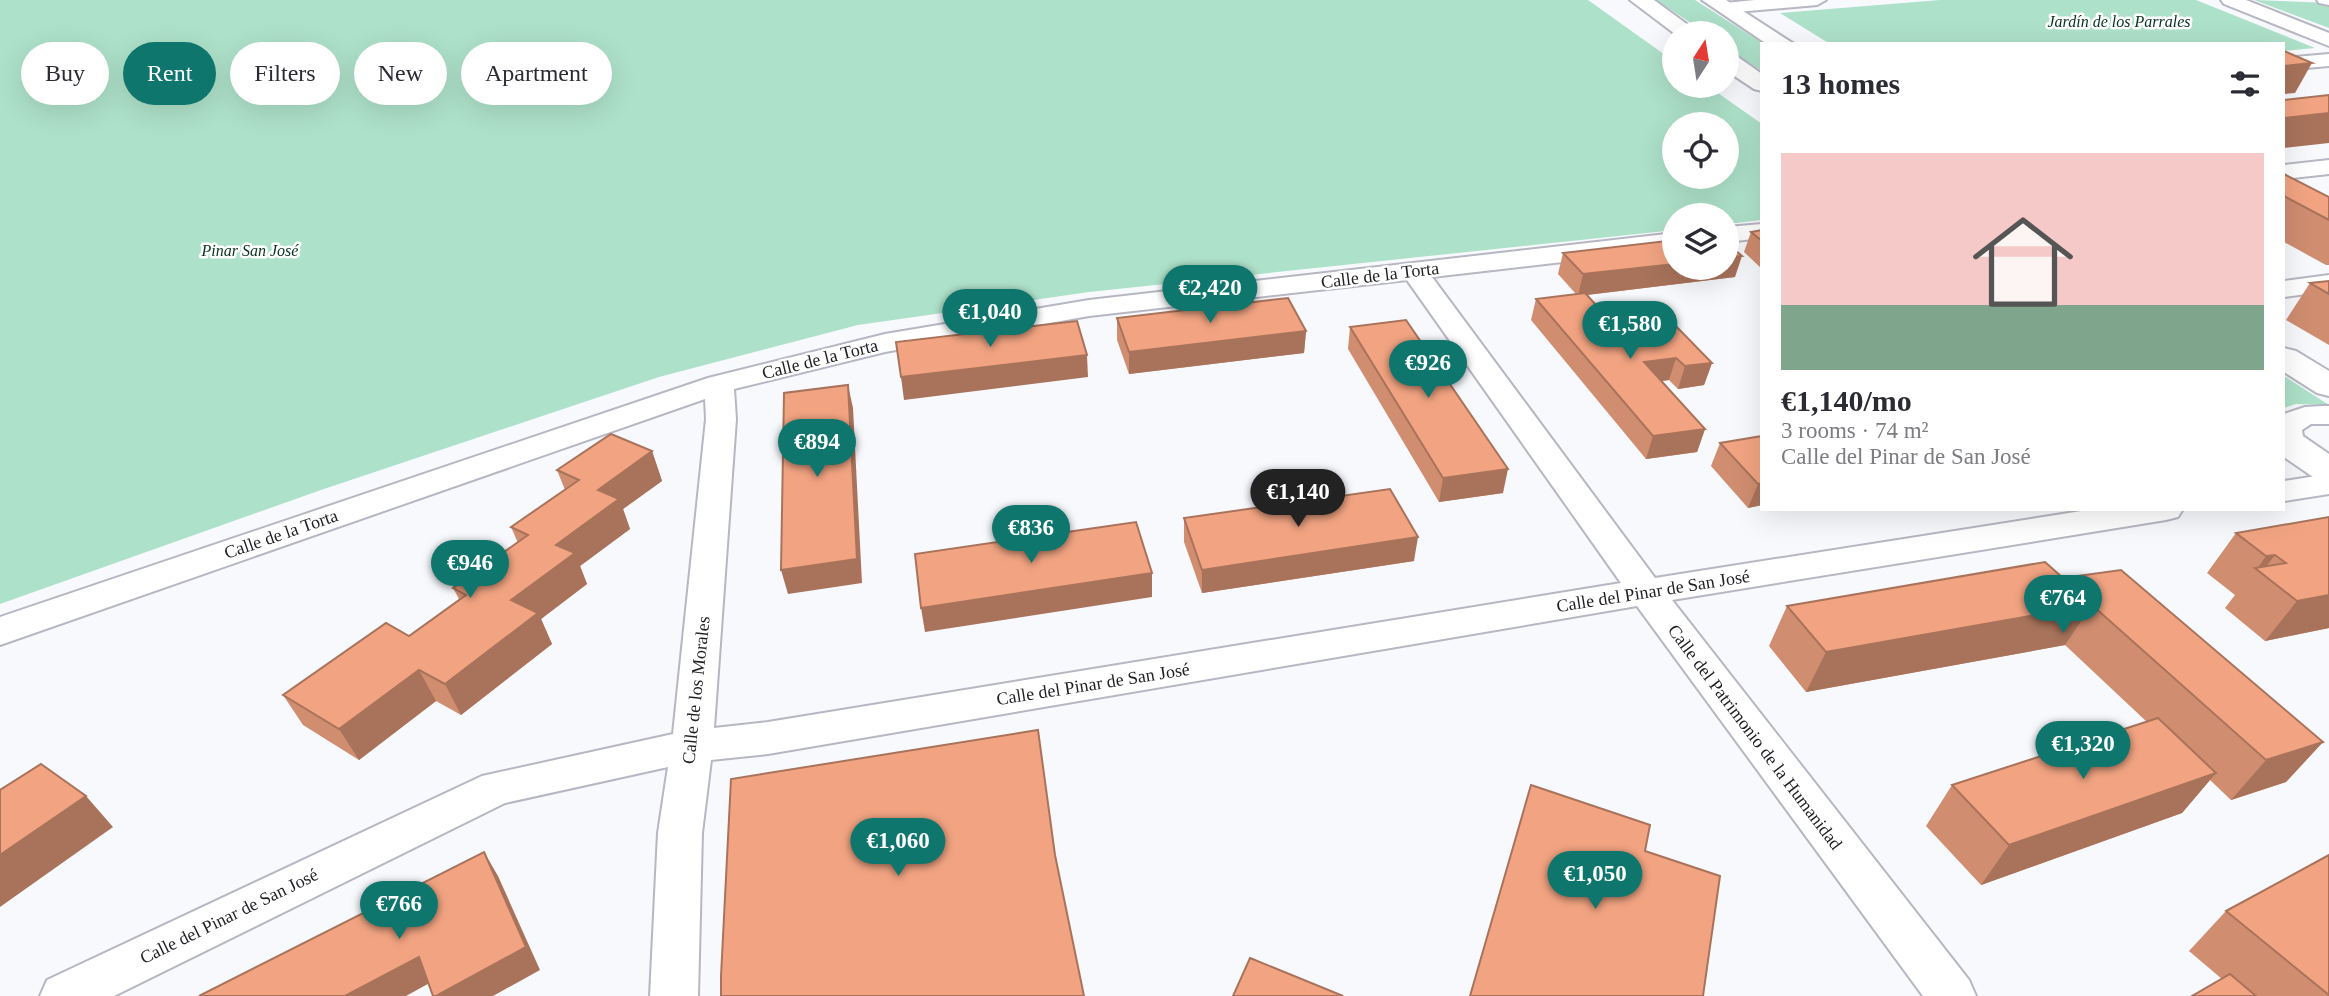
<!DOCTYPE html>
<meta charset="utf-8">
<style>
:root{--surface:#fff;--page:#f2f2f3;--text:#2b2b33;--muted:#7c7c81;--accent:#0f766e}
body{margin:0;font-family:"Times New Roman",serif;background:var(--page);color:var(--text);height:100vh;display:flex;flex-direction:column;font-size:26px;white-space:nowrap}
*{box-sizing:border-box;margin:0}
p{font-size:23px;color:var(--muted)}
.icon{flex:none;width:38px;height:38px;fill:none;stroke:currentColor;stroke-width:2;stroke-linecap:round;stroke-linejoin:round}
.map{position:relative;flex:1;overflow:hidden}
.side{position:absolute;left:1760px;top:42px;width:525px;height:469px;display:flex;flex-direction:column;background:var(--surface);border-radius:0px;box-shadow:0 7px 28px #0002}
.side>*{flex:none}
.guide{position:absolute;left:21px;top:42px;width:665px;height:63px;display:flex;gap:14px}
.needle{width:46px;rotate:12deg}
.tools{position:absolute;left:1662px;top:21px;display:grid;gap:14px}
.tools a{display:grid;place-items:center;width:77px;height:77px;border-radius:50%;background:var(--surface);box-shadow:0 7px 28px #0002;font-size:35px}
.price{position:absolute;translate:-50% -60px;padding:0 16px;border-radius:24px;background:var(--accent);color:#fff;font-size:23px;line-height:46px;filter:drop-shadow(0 2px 4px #0008)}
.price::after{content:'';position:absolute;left:50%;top:42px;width:21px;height:16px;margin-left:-10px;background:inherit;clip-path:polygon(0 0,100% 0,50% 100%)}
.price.selected{background:#222;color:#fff}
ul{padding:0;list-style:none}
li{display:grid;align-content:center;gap:14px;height:371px;padding:0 21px}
li span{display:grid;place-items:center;height:217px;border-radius:0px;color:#555}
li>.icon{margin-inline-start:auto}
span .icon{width:126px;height:126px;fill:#fffc;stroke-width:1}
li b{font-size:30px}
h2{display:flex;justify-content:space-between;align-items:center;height:84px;padding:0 21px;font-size:30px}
.chip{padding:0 24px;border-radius:32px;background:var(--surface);box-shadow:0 7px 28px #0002;font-size:24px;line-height:63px}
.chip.selected{background:var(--accent);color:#fff}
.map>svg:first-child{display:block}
</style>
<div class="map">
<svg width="2329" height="996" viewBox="0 0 2329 996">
<rect width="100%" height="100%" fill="#f8f9fd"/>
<!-- green -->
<g fill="#aee1c9" fill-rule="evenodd">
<path d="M 0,0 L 1588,0 L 1675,62 L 1675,86 L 1708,86 L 1762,124 L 1762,220 L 1727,224 L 1727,215 L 1675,215 L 1675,230 L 1089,292 L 858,325 L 659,377 L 321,490 L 0,604 ZM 1675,124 L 1727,124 L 1727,177 L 1675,177 Z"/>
<polygon points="1656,0 1695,0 1764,44 1762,71 1727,48 1727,33 1706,33"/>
<polygon points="1940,0 2196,0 2315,48 2284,51 2284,44 1830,44 1780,13"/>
<polygon points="2254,0 2329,3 2329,28"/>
<polygon points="2284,376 2329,405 2296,404 2284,408"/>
</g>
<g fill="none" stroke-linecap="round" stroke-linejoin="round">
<defs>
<polygon id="pedestrian" points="2317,0 2329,0 2329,5 2319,3"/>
<g id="minor">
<polygon points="1755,0 1826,0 1817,5 1725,13 1716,8 1725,3"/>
<polygon points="2221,0 2246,0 2329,33 2329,46 2224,4"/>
<polygon points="2329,54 2329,66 2284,70 2284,58"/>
<polygon points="2329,160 2329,174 2284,179 2284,165"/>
<polygon points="1762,224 1762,238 1727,242 1727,227"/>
<path d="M 1675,233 L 1675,249 L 1432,277 L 1655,578 L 2094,509 L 2183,509 L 2178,517 L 2166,520 L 1672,600 L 1969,980 L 1976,996 L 1923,996 L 1637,606 L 768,754 L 711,760 L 702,833 L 698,996 L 650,996 L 658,833 L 668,767 L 505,803 L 114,996 L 40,996 L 47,980 L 482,776 L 673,734 L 706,419 L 705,399 L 0,645 L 0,617 L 708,378 L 885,334 L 1089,300 ZM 1407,280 L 1621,583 L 768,722 L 714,728 L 736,419 L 734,389 L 885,352 L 1089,316 Z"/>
<polygon points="2329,275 2329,291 2284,297 2284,281"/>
<polygon points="2323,406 2329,406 2329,424 2311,424 2302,430 2304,443 2299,450 2284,452 2284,414 2305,407"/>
<polygon points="2329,474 2329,494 2284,501 2284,481"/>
</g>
<g id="tertiary">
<polygon points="1630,0 1654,0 1699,33 1675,34"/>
<polygon points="1702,0 1726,0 1794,44 1767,44"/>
<polygon points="1727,53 1735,55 1762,74 1762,91 1754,89 1727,71"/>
<polygon points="2284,348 2296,351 2329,371 2329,396 2317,393 2284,372"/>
<polygon points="2284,429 2297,432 2329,454 2329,483 2316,479 2284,457"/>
</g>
</defs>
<!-- pedestrian casing -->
<use href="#pedestrian" stroke="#b6b7c2" stroke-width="4"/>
<!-- minor casing -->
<use href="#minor" stroke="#b6b7c2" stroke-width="4"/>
<!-- tertiary casing -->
<use href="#tertiary" stroke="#b6b7c2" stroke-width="4"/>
<!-- pedestrian -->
<use href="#pedestrian" fill="#fff" fill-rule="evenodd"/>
<!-- minor -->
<use href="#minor" fill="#fff" fill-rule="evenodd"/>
<!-- tertiary -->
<use href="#tertiary" fill="#fff" fill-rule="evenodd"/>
</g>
<!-- wall -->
<g fill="#d08d70">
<polygon points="2284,174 2329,197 2329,265 2326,265 2284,242"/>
<polygon points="1762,230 1762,269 1744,252 1751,232"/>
<polygon points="1563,253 1735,277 1587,295 1630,342 1633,342 1637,327 1712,363 1704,385 1678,389 1669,380 1662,381 1705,429 1697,452 1646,459 1531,320 1536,299 1576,294 1558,274"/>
<polygon points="2329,281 2329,345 2286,320 2310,283"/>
<polygon points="1117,318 1306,331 1304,353 1129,374 1117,340"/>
<polygon points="1350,327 1503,493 1439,502 1348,349"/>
<polygon points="1762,436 1762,505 1748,508 1711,466 1720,443"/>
<polygon points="652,451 662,481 623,509 630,529 580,566 587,584 541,619 552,644 461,715 436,701 359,760 303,725 283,695 409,636 459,599 453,588 518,543 511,527 565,490 557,470"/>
<polygon points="2329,517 2329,628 2265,641 2225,608 2235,595 2207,573 2236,533"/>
<polygon points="1184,518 1414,561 1202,593 1184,542"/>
<polygon points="2063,578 2323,742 2286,782 2231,800 2210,780 2182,813 1981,885 1926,826 1952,785 2147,722 2065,645 1806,692 1769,646 1787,606"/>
<polygon points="2329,855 2329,996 2192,996 2222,979 2189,951 2226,911"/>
</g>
<!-- shaded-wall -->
<g fill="#a9735b">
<polygon points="2312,63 2295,93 2284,94 2284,66"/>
<polygon points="2329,113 2329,143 2284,148 2284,118"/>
<polygon points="1742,256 1735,277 1578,296 1583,274 1675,264 1675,268 1727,268 1727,257"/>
<polygon points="1306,331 1304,353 1129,374 1129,352"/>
<polygon points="1087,355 1088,377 904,400 901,377"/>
<polygon points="1676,358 1669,380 1638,384 1644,362"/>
<polygon points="1712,363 1704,385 1678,389 1685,366"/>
<polygon points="848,385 853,408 862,583 788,594 781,570"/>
<polygon points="1705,429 1697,452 1646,459 1653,436"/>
<polygon points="652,451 662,481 623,509 630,529 580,566 587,584 541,619 552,644 461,715 445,684 598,490"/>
<polygon points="1508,469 1503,493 1439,502 1443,478"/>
<polygon points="1762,483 1762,505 1748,508 1758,484"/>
<polygon points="1418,537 1414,561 1202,593 1202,570"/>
<polygon points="2275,555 2261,573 2257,569 2266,556"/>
<polygon points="1152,573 1152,597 925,632 921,608"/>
<polygon points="2329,595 2329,628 2265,641 2297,601"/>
<polygon points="2092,605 2065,645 1806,692 1826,652"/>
<polygon points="419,670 436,701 359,760 339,729"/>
<polygon points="2323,742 2286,782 2231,800 2266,760"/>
<polygon points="2216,773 2182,813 1981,885 2009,845"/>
<polygon points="86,796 113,827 0,907 0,855"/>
<polygon points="484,852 498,876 540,970 493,996 436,996"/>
<polygon points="419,957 435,980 406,996 345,996"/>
</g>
<!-- building -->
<g fill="#f2a482" stroke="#a9735b" stroke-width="2">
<polygon points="2284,51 2312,63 2284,66"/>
<polygon points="2329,95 2329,113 2284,118 2284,100"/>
<polygon points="2284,174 2329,197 2329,220 2284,196"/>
<polygon points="1762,230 1762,241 1751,232"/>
<polygon points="1675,240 1675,264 1583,274 1563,253"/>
<polygon points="1727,243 1742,256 1727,257"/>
<polygon points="2329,281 2329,294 2310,283"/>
<polygon points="1585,293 1630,342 1649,340 1637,327 1672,322 1712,363 1685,366 1676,358 1644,362 1705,429 1653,436 1536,299"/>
<polygon points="1288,298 1306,331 1129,352 1117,318"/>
<polygon points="1406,320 1508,469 1443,478 1350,327"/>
<polygon points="1077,321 1087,355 901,377 896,342"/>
<polygon points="848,385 857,559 781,570 784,393"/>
<polygon points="611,434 652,451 598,490 619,499 556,545 575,553 511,600 538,613 445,684 419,670 339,729 283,695 386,623 409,636 466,595 453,588 528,535 511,527 579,480 557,470"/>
<polygon points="1762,436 1762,483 1758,484 1720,443"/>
<polygon points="1390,489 1418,537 1202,570 1184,518"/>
<polygon points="2329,517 2329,595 2297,601 2255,568 2286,563 2275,555 2266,556 2236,533"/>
<polygon points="1136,522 1152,573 921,608 915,554"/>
<polygon points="2045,562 2063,578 2121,570 2323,742 2266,760 2092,605 1826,652 1787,606"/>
<polygon points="2158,718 2216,773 2009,845 1952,785"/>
<polygon points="1038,730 1055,855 1084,996 721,996 721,976 731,779"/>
<polygon points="41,764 86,796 0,855 0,790"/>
<polygon points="1531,785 1650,825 1645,851 1720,876 1703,996 1470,996"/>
<polygon points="484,852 526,947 436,996 433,996 419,957 345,996 199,996"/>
<polygon points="2329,855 2329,995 2226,911"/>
<polygon points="1250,958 1343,996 1233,996"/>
<polygon points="2230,974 2256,996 2192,996"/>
</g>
<g text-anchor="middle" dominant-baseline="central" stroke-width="5" stroke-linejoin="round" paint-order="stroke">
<!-- far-park labels -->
<g font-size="16" font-style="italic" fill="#083222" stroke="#fff">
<text x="2119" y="21">Jardín de los Parrales</text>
<text x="250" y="250">Pinar San José</text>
</g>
<!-- street labels -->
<g font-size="18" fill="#1f1f23" stroke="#fff">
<text transform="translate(1380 275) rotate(-7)">Calle de la Torta</text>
<text transform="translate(820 359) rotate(-14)">Calle de la Torta</text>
<text transform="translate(281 534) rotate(-19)">Calle de la Torta</text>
<text transform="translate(1653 591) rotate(-9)">Calle del Pinar de San José</text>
<text transform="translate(1093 684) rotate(-9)">Calle del Pinar de San José</text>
<text transform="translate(696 690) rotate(-84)">Calle de los Morales</text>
<text transform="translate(1755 737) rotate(53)">Calle del Patrimonio de la Humanidad</text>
<text transform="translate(229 916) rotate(-26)">Calle del Pinar de San José</text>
</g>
</g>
</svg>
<div class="tools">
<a><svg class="needle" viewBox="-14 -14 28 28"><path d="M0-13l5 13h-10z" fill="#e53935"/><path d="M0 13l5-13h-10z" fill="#7c7c81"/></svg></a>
<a><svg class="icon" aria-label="locate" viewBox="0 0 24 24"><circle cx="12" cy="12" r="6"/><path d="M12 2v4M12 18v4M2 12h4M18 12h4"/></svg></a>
<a><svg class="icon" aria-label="layers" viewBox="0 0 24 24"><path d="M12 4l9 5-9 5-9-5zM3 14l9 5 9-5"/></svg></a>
</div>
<b class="price" style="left:1210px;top:325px">€2,420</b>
<b class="price" style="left:990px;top:349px">€1,040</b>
<b class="price" style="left:1630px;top:361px">€1,580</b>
<b class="price" style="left:1428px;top:400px">€926</b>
<b class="price" style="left:817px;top:479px">€894</b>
<b class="price selected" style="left:1298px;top:529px">€1,140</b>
<b class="price" style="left:1031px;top:565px">€836</b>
<b class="price" style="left:470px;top:600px">€946</b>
<b class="price" style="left:2063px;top:635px">€764</b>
<b class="price" style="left:2083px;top:781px">€1,320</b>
<b class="price" style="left:898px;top:878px">€1,060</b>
<b class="price" style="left:1595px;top:911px">€1,050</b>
<b class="price" style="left:399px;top:941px">€766</b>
<div class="guide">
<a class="chip">Buy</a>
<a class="chip selected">Rent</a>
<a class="chip">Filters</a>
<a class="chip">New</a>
<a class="chip">Apartment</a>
</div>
<section class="side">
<h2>13 homes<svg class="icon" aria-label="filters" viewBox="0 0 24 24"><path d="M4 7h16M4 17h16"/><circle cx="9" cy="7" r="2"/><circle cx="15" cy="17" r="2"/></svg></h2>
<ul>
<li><span style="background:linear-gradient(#f6c9c9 70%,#7fa58c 0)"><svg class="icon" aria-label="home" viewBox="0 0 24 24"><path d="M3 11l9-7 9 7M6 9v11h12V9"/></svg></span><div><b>€1,140/mo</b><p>3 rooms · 74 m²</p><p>Calle del Pinar de San José</p></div></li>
</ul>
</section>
</div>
